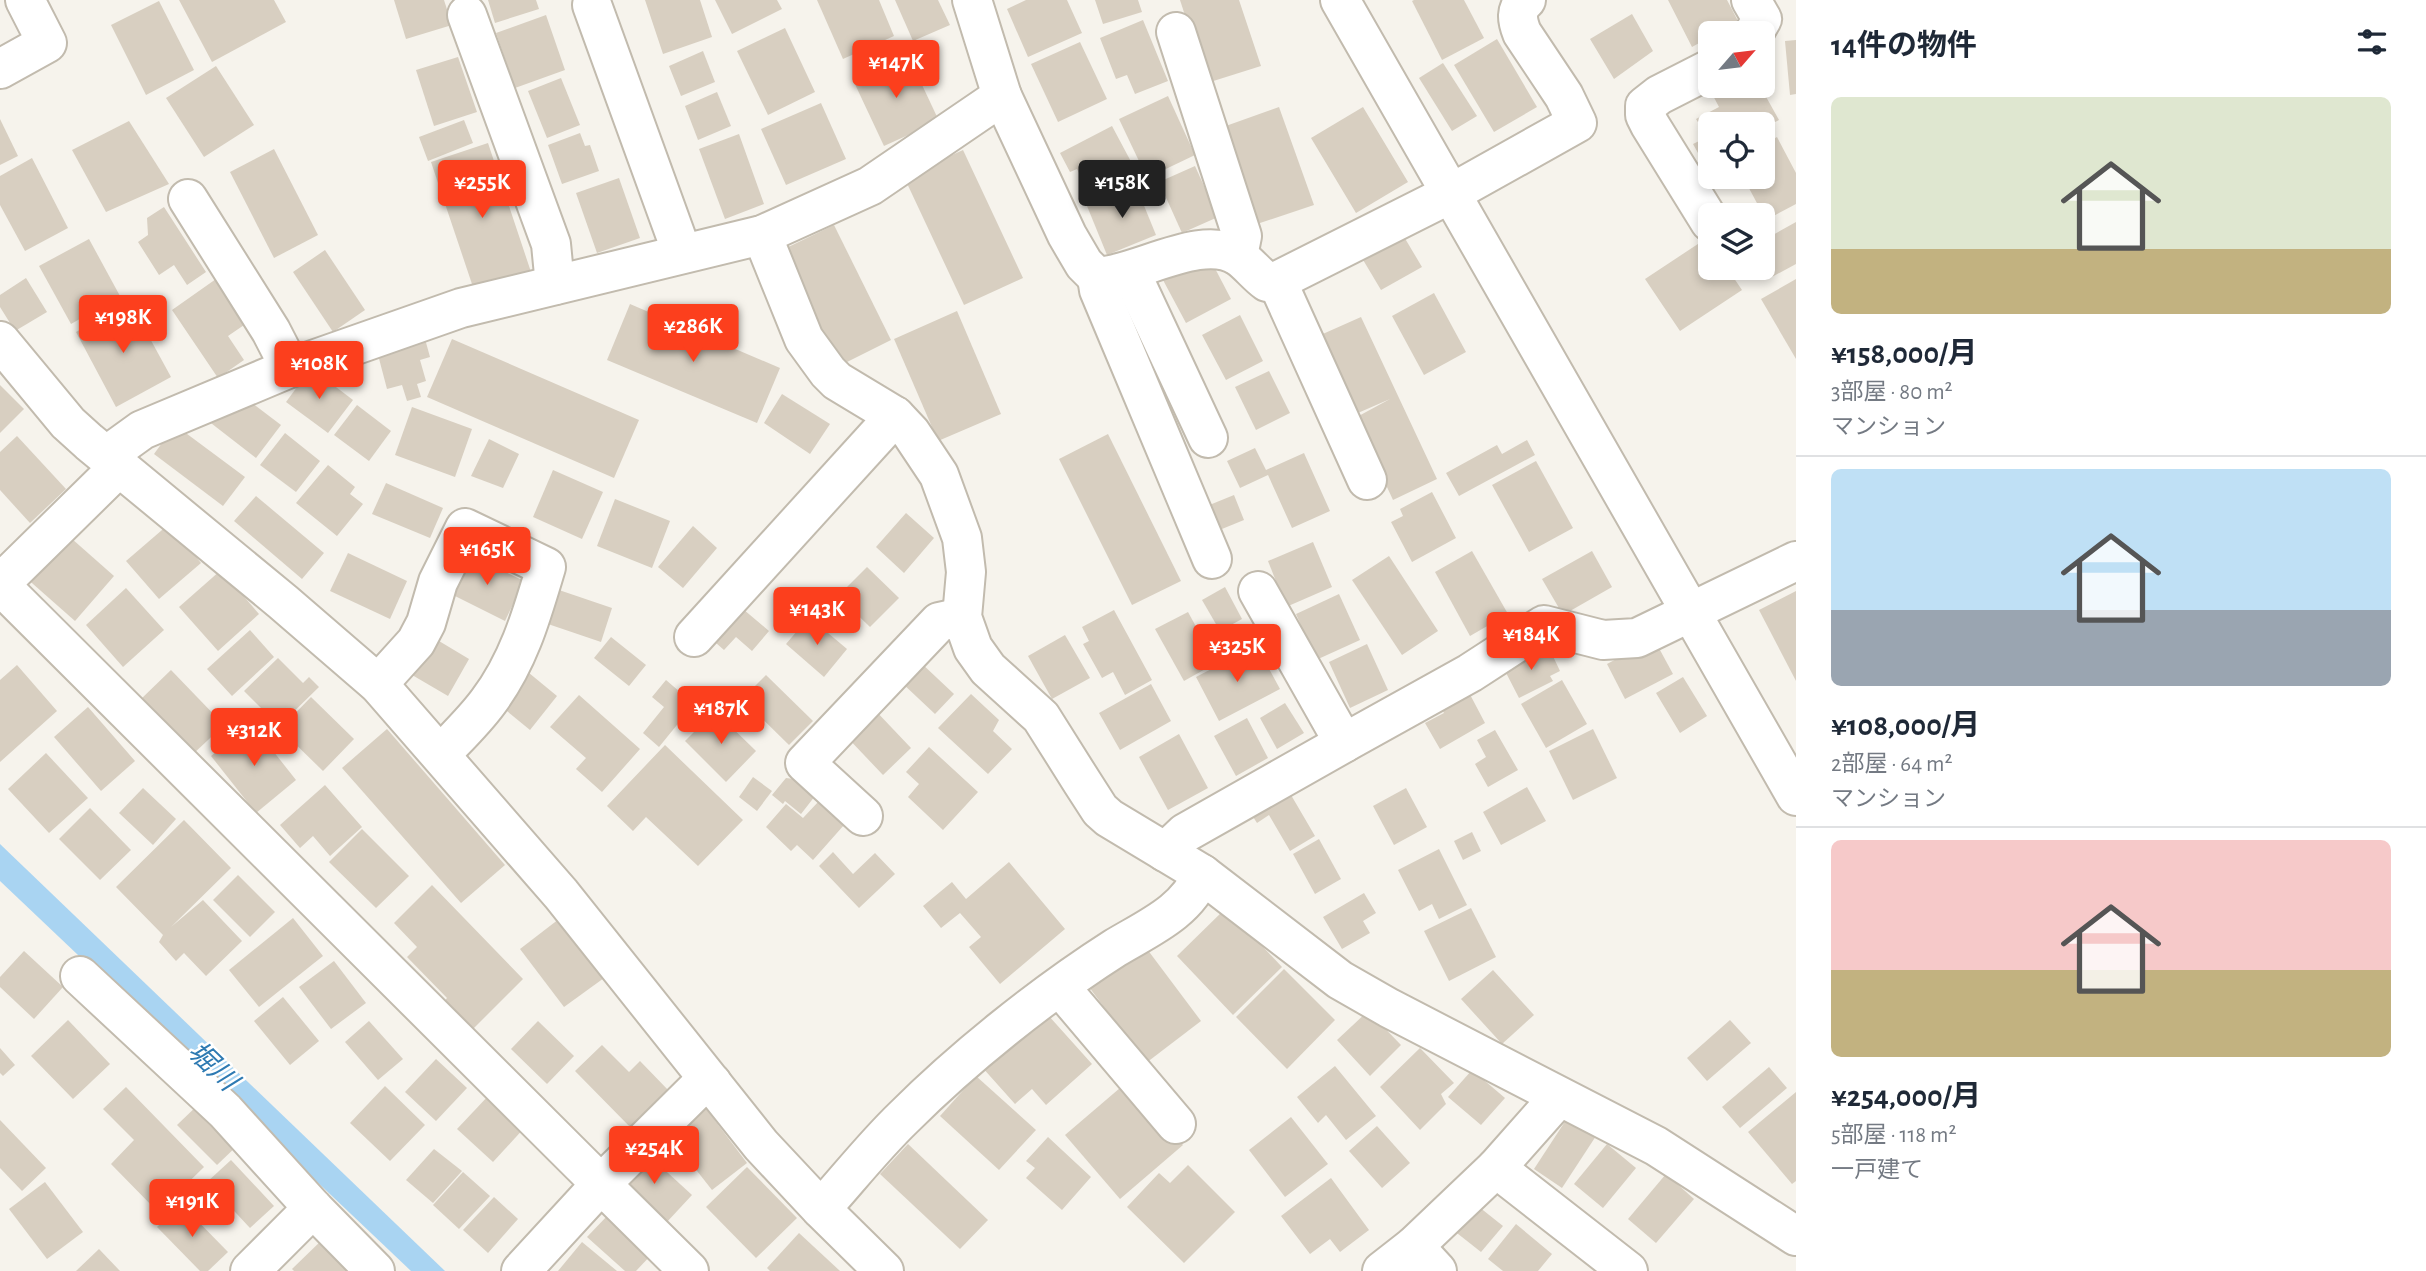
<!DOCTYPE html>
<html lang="ja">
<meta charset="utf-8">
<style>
:root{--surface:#fff;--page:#f2f2f3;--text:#1f2937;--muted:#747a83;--line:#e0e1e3;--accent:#fc3f1d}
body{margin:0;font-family:"Alegreya Sans","Noto Sans JP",sans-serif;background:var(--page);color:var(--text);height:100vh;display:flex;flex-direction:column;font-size:26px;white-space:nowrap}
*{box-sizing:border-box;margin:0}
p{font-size:23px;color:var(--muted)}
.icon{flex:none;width:38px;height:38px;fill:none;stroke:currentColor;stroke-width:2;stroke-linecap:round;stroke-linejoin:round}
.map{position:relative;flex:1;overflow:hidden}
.side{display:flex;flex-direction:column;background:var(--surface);width:630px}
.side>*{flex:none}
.needle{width:46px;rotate:62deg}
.fabs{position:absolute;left:1698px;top:21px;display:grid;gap:14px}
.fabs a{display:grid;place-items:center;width:77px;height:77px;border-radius:10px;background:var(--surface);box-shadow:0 4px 10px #0003;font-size:35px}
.price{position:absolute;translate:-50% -60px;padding:0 16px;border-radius:7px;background:var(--accent);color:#fff;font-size:23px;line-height:46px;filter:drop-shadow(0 2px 4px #0008)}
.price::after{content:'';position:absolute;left:50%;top:42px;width:21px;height:16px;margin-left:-10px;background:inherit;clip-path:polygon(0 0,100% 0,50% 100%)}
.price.active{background:#222;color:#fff}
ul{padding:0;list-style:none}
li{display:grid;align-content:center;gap:14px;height:371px;padding:0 35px}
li+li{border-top:2px solid var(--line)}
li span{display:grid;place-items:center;height:217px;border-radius:10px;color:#555}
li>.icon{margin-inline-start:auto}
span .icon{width:126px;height:126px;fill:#fffc;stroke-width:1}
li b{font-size:30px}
h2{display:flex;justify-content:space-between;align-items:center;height:84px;padding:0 35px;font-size:30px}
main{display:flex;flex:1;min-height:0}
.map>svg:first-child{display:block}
</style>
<main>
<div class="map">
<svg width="1796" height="1271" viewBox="0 0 1796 1271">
<rect width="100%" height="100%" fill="#f6f3ec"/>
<!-- water -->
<polygon fill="#a9d4f2" points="0,844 445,1271 411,1271 0,881"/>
<!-- building -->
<g fill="#d8cfc1">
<polygon points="179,0 274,0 286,22 212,62"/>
<polygon points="394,0 444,0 452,25 406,39"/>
<polygon points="488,0 536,0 539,9 495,23"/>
<polygon points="645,0 700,0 712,37 663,54"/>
<polygon points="715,0 777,0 782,9 732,34"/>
<polygon points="817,0 879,0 894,36 843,59"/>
<polygon points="895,0 938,0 950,25 913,41"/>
<polygon points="1026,0 1067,0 1082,33 1028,57 1007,9"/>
<polygon points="1095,0 1138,0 1142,12 1103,24"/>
<polygon points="1180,0 1239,0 1261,66 1207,83"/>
<polygon points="1414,0 1464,0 1484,38 1442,60 1412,1"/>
<polygon points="1668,0 1727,0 1739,23 1718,33 1710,33 1710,37 1692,47"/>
<polygon points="159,1 194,70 146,95 111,25"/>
<polygon points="1632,14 1653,51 1614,79 1590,39"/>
<polygon points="546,15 565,70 515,88 496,33"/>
<polygon points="1143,20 1168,81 1135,94 1127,75 1116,79 1100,38"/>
<polygon points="785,28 815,92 768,115 737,51"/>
<polygon points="1497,39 1537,107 1494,132 1454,65"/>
<polygon points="1796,40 1796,94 1790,95 1785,41"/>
<polygon points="1080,42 1107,99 1058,122 1031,64"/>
<polygon points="703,51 715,82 681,96 669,66"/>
<polygon points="908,55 939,121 884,146 853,80"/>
<polygon points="458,57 477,112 434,126 416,70"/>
<polygon points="1443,63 1477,116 1452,131 1419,78"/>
<polygon points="216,66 254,125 204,157 166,98"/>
<polygon points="561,78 580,125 547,138 528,91"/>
<polygon points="1714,86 1760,86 1779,120 1762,129 1762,124 1710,124 1710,158 1703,162 1693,144 1707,137 1696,119 1719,107 1709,88"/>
<polygon points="717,92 731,126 698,140 685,106"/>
<polygon points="1168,96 1195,155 1147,178 1119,119"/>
<polygon points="821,103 846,159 786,185 761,129"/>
<polygon points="1279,107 1314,205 1257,224 1223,127"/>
<polygon points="1363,107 1408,182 1356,213 1311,138"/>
<polygon points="0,119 18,156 0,165"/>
<polygon points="464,120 473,143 428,161 419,137"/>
<polygon points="129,121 169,184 106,212 72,150"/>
<polygon points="1112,126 1136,171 1090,195 1077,169 1070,172 1060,153"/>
<polygon points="580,133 585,146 590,145 599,171 562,184 548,145"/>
<polygon points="739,134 764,204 725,219 699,149"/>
<polygon points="1777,137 1796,173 1796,204 1766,220 1743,177 1762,177 1762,145"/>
<polygon points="488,143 533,278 476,296 431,162"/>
<polygon points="274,149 318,235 274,258 230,172"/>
<polygon points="963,150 1023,278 964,305 904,177"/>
<polygon points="32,158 68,228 25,251 0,205 0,176"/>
<polygon points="1195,166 1218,217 1182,233 1159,182"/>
<polygon points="619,178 640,238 597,253 576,193"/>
<polygon points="1136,186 1156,235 1107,255 1087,206"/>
<polygon points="164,207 206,272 187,285 174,265 159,275 138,242 148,235 147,218"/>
<polygon points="1796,222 1796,264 1770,278 1762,261 1762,241"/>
<polygon points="834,225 891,340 837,367 780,251"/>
<polygon points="1397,225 1422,267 1381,290 1356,248"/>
<polygon points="1707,238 1710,242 1710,268 1727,268 1742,290 1680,331 1645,279"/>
<polygon points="89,239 120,296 71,324 39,266"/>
<polygon points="325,250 365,310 333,332 293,272"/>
<polygon points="1208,255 1231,299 1186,323 1163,280"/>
<polygon points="26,278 47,312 15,331 0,307 0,295"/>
<polygon points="216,279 247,323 228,336 244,360 218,378 172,310"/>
<polygon points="1796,279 1796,359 1761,299"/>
<polygon points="1434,293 1466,352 1424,375 1392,316"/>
<polygon points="130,302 171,377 116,407 76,332"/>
<polygon points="630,304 780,368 757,423 607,360"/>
<polygon points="957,311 1001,414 938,441 894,339"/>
<polygon points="1240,315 1263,361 1226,380 1202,335"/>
<polygon points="1361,317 1437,479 1393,500 1355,418 1390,399 1351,416 1316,337"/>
<polygon points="422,328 430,357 420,360 426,381 417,384 421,397 407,401 402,385 387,389 377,351"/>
<polygon points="452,339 639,420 614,478 427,397"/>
<polygon points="311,368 353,400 328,433 286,402"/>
<polygon points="1269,371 1290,413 1256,430 1235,387"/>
<polygon points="0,385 24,409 0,433"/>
<polygon points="782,394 830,424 810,454 764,423"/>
<polygon points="243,396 281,425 256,458 207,420"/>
<polygon points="357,405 391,431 369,461 334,435"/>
<polygon points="412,407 472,429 455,477 395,455"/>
<polygon points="175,425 245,477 223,506 154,454"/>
<polygon points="285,433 320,461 296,492 260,465"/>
<polygon points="1108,434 1181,581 1132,605 1059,459"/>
<polygon points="17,436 66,489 30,523 0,490 0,452"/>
<polygon points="489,439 519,454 503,488 471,476"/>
<polygon points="1527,440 1535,455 1459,496 1446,473 1497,445 1502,454"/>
<polygon points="1255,448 1266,470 1304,453 1330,511 1292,528 1268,475 1240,488 1227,461"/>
<polygon points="1536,461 1573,528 1529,552 1492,485"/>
<polygon points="328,465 355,487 350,494 363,504 337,536 296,503"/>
<polygon points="553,470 603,492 582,539 533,517"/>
<polygon points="386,483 443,508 430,538 372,514"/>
<polygon points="1432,492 1456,538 1412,562 1391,522 1403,516 1400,509"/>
<polygon points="1234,495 1244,520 1217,531 1207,506"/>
<polygon points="256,496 324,553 302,579 234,521"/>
<polygon points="615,499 670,521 652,568 597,546"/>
<polygon points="906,513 934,538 904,573 876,547"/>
<polygon points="169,524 201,563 159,599 126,561"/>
<polygon points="693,526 717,548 683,588 658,567"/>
<polygon points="63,531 114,576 75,621 24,576"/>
<polygon points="1313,542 1332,587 1286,607 1268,561"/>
<polygon points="1472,551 1508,614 1470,636 1435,572"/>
<polygon points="1592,551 1612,587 1563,615 1542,579"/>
<polygon points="348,553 407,581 390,619 330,591"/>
<polygon points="468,554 524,581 505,621 449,593"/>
<polygon points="1389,556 1438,631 1402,655 1352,580"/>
<polygon points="867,567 899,598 870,627 838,596"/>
<polygon points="221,570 259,614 218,651 179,607"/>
<polygon points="1225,587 1242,619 1220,631 1202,600"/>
<polygon points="126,588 164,630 123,667 86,625"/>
<polygon points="559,590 612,608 601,642 548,624"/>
<polygon points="1796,591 1796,681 1759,610"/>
<polygon points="1339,594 1360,640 1316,660 1296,614"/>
<polygon points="737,604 769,631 752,651 736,637 724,650 708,636"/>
<polygon points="1114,610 1152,680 1125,695 1113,672 1102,678 1083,644 1089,641 1082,627"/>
<polygon points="1188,612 1216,663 1184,681 1155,629"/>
<polygon points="809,617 847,649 824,677 786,644"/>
<polygon points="250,630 274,657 232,696 207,669"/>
<polygon points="429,635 469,659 448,696 407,672"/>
<polygon points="1065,635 1090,678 1052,699 1028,656"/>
<polygon points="611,637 646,665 629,686 594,658"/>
<polygon points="1654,639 1673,674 1625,699 1607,664"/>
<polygon points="1367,644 1388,690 1350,708 1329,662"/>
<polygon points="1533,649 1538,659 1551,652 1560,671 1550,676 1553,681 1519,698 1502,665"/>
<polygon points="1246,651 1250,658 1260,652 1280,689 1219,721 1196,677"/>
<polygon points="278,658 303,683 309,677 319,687 279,726 244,691"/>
<polygon points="920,662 954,694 935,714 901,682"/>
<polygon points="17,665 57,711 0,762 0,680"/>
<polygon points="523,668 557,696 530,730 496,702"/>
<polygon points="171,670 224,725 192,755 140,700"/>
<polygon points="766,675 813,721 789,745 742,699"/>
<polygon points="1683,677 1707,716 1680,733 1656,693"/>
<polygon points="666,680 694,704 659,747 643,733 664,707 652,697"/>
<polygon points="1562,680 1587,724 1546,748 1521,704"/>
<polygon points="1151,684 1171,721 1120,750 1099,713"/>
<polygon points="1465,685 1485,723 1440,749 1425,723 1444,713 1437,700"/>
<polygon points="971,694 999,720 993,731 1012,749 988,774 938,728"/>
<polygon points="579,695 640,749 602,792 576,769 586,758 550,727"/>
<polygon points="311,697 354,739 323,771 280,729"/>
<polygon points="1285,703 1304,733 1277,749 1260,718"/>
<polygon points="88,707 135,761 101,791 54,737"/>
<polygon points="873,708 911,748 883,775 845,735"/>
<polygon points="715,711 756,751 726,782 685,741"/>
<polygon points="1247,718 1268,758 1236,776 1214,736"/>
<polygon points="251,723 296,780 256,813 211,756"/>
<polygon points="387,729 505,865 461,903 342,768"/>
<polygon points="1593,729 1617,778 1573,800 1549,751"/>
<polygon points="1495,730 1518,770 1488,787 1475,764 1486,757 1477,740"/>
<polygon points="1179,734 1208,788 1168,810 1139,757"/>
<polygon points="665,745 743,820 698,866 646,817 633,831 607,806"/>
<polygon points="929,747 978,792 943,830 908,797 919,784 906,772"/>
<polygon points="46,753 88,798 49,833 8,789"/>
<polygon points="753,777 772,791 757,811 739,797"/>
<polygon points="786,778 794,779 815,796 801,814 785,801 783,804 772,795"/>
<polygon points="1284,783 1315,836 1290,851 1269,815 1257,823 1246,806"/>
<polygon points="325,785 362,827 330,856 313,836 300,848 280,825"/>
<polygon points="1527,787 1546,821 1501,845 1483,812"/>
<polygon points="143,788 176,819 153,845 119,813"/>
<polygon points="1406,788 1427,827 1394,845 1373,806"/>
<polygon points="819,801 844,825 813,860 797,845 791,851 766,827 786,804 803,818"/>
<polygon points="90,808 131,850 100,880 59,839"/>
<polygon points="184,820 231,868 171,927 203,900 242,941 206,976 184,953 176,961 159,942 163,935 116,887"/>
<polygon points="362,829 409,876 376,908 329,862"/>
<polygon points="1472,832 1481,851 1463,860 1454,841"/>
<polygon points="1319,839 1341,879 1315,894 1293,854"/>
<polygon points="1439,849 1467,905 1439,919 1432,904 1419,911 1398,870"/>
<polygon points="833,852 853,874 875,853 895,874 859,908 819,866"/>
<polygon points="1009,862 1065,929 1000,984 969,947 981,937 960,913 941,928 923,906 952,882 966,899"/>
<polygon points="238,875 275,912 250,937 213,900"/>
<polygon points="432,885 523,979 469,1033 441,1005 447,998 407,957 417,947 394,923"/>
<polygon points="1364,893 1376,913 1363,921 1370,933 1342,949 1323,917"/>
<polygon points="1226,908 1282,967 1233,1015 1177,956"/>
<polygon points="1471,908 1496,957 1449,981 1424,931"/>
<polygon points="293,918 323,956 259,1007 229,970"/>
<polygon points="559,919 604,978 564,1007 520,949"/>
<polygon points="1144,945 1201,1021 1146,1063 1089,987"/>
<polygon points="24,951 63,987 34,1019 0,987 0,977"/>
<polygon points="334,961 366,1003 331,1029 299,987"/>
<polygon points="1284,969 1335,1020 1287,1069 1236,1017"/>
<polygon points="1493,970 1534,1015 1502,1044 1461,999"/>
<polygon points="283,997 319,1041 290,1065 254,1021"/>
<polygon points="1368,1011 1401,1045 1370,1076 1337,1040"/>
<polygon points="1048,1015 1092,1064 1046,1105 1032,1089 1015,1104 981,1066"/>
<polygon points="68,1020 110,1064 73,1099 31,1056"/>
<polygon points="1730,1020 1751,1043 1707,1081 1687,1058"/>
<polygon points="369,1021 403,1059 378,1080 345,1042"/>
<polygon points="538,1021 574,1056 547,1084 511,1049"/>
<polygon points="602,1045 629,1072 640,1061 669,1091 632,1129 575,1071"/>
<polygon points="0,1048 15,1065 3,1076 0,1073"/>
<polygon points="1420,1048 1454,1083 1441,1094 1446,1104 1420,1130 1380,1087"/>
<polygon points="436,1059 467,1088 436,1121 405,1092"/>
<polygon points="1335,1066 1376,1116 1346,1140 1326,1115 1318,1123 1297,1097"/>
<polygon points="1769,1067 1787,1088 1740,1128 1722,1107"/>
<polygon points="1472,1070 1505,1098 1481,1125 1448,1097"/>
<polygon points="976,1076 1036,1130 999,1170 940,1116"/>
<polygon points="1127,1082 1183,1145 1120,1199 1065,1135"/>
<polygon points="385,1086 425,1125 390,1161 350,1123"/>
<polygon points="126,1087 204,1167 158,1212 111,1164 134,1140 103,1109"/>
<polygon points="1796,1092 1796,1181 1792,1184 1748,1132"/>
<polygon points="490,1094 526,1126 493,1162 457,1129"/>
<polygon points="201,1102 241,1142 217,1165 177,1125"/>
<polygon points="704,1106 747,1163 712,1190 668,1134"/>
<polygon points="1291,1117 1328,1164 1285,1197 1249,1150"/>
<polygon points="1568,1117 1596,1136 1562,1188 1534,1169"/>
<polygon points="0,1120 46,1168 22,1191 0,1168"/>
<polygon points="1377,1126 1410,1163 1382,1188 1349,1151"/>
<polygon points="1048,1137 1091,1177 1062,1210 1026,1178 1035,1168 1026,1161"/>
<polygon points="908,1144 988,1220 960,1249 880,1174"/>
<polygon points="1607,1144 1636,1168 1603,1208 1574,1184"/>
<polygon points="434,1149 462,1171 433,1203 406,1180"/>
<polygon points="643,1150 692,1195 666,1223 617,1178"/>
<polygon points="231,1160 274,1206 250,1228 207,1182"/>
<polygon points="1188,1165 1235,1212 1184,1263 1127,1207 1159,1173 1170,1183"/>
<polygon points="747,1167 797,1218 756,1258 706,1207"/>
<polygon points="463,1172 490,1196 459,1229 433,1205"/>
<polygon points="1666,1174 1694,1199 1656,1243 1628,1219"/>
<polygon points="1331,1178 1369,1230 1340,1252 1330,1239 1310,1254 1281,1216"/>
<polygon points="45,1182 83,1232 47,1259 9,1209"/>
<polygon points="494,1197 518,1219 488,1253 463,1230"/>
<polygon points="1469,1199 1503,1226 1481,1252 1448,1226"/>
<polygon points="181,1204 228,1252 208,1271 200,1271 157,1227"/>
<polygon points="609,1214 652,1254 636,1271 625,1271 587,1237"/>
<polygon points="1516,1224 1552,1254 1538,1271 1503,1271 1488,1259"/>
<polygon points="799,1233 840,1271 770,1271 767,1268"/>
<polygon points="324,1238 355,1271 294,1271 292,1269"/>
<polygon points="582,1242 617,1271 558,1271"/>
<polygon points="99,1249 120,1271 76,1271"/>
</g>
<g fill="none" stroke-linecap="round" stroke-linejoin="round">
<defs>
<g id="minor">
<polyline points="1751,0 1762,19 1754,33"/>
<polyline points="592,5 682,253"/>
<polyline points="467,15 551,244 555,285"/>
<polyline points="1176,32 1242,236 1238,256"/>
<polyline points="0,69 47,43 25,0"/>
<polyline points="1710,69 1659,95 1645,106 1645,115 1650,125 1710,222"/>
<path d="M 1002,96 L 1067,235 L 1084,264 L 1097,277 C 1138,275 1203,232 1239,257 C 1249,264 1257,275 1267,282 L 1277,281 L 1450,194 L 1577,123 L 1564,96 L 1522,33 C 1517,20 1515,10 1526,0"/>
<polyline points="188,199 271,331 290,368"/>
<polyline points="762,235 804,339 828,372 837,381 895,416 911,433 939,475 962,538 966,572 962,617 973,648 988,669 1041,717 1082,782 1100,810 1109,818 1202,874 1340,980 1389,1008 1656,1146 1796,1236"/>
<polyline points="1130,271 1208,438"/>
<polyline points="1097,277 1099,290 1212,559"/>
<polyline points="1277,281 1367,480"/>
<polyline points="0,341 68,423 89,442 283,602 378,684 561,894 761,1145 821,1209 884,1271"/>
<polyline points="106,456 142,430 290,368 461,308 762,235 870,186 1002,96 972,0"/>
<polyline points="0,584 119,467"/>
<polyline points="0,585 601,1184 696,1090 712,1083"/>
<polyline points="694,637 895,416"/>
<path d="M 378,684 L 416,642 L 426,623 L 438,582 L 465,528 L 546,567 C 532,614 519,661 488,702 C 474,721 457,737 441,754"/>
<polyline points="1344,743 1470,673 1544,625 1603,640 1637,638 1796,561"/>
<polyline points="863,816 805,763 939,622 962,617"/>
<polyline points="1165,852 1185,833 1344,743 1258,591"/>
<polyline points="80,976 225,1111 313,1208 375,1271"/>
<polyline points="1060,987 1176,1124"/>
<polyline points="1559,1097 1496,1168 1628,1271"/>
<path d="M 821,1209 C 848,1179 874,1146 903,1118 C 963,1058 1043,994 1115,948 C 1148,928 1187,912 1202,874"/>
<polyline points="1414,1246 1437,1271"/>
<polyline points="250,1271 313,1208"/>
<polyline points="521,1271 601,1184 689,1271"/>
<polyline points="1382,1271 1414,1246 1496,1168"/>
</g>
<polyline id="tertiary" points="1340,0 1796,796"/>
</defs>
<!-- minor casing -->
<use href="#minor" stroke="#c2bbae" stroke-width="42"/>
<!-- tertiary casing -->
<use href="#tertiary" stroke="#c2bbae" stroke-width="42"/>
<!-- minor -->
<use href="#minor" stroke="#fff" stroke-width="38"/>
<!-- tertiary -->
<use href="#tertiary" stroke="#fff" stroke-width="38"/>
</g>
<g text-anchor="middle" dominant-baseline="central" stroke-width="5" stroke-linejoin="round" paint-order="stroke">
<!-- water labels -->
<g font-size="28" font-style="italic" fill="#2e7ab2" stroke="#fff">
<text transform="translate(212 1067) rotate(44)">堀川</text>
</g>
</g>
</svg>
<div class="fabs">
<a><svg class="needle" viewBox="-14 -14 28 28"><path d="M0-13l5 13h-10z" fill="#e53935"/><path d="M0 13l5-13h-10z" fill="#747a83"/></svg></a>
<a><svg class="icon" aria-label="locate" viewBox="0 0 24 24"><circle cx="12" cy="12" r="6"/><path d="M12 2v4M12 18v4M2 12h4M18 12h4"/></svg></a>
<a><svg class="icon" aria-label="layers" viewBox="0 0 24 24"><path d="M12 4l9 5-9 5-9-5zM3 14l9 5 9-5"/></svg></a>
</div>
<b class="price" style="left:896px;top:100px">¥147K</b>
<b class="price" style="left:482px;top:220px">¥255K</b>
<b class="price active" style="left:1122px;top:220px">¥158K</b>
<b class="price" style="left:123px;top:355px">¥198K</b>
<b class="price" style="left:693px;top:364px">¥286K</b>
<b class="price" style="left:319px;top:401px">¥108K</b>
<b class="price" style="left:487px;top:587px">¥165K</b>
<b class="price" style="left:817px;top:647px">¥143K</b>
<b class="price" style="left:1531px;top:672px">¥184K</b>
<b class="price" style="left:1237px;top:684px">¥325K</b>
<b class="price" style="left:721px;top:746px">¥187K</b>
<b class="price" style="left:254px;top:768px">¥312K</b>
<b class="price" style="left:654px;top:1186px">¥254K</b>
<b class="price" style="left:192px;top:1239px">¥191K</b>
</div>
<section class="side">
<h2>14件の物件<svg class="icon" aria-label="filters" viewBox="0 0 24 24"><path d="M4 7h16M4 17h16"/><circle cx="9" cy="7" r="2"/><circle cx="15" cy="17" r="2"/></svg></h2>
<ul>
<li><span style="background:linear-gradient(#dfe7d0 70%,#c2b280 0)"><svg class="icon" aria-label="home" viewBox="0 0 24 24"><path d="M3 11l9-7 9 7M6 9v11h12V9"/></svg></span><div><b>¥158,000/月</b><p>3部屋 · 80 m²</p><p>マンション</p></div></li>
<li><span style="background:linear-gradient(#bfe0f5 65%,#9aa5b1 0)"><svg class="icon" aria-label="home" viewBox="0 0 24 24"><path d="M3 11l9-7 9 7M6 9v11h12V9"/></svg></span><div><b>¥108,000/月</b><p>2部屋 · 64 m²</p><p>マンション</p></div></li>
<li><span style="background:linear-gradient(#f6c9c9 60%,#c2b280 0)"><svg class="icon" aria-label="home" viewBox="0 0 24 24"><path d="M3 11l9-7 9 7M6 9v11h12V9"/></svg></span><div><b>¥254,000/月</b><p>5部屋 · 118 m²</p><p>一戸建て</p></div></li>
</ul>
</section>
</main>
